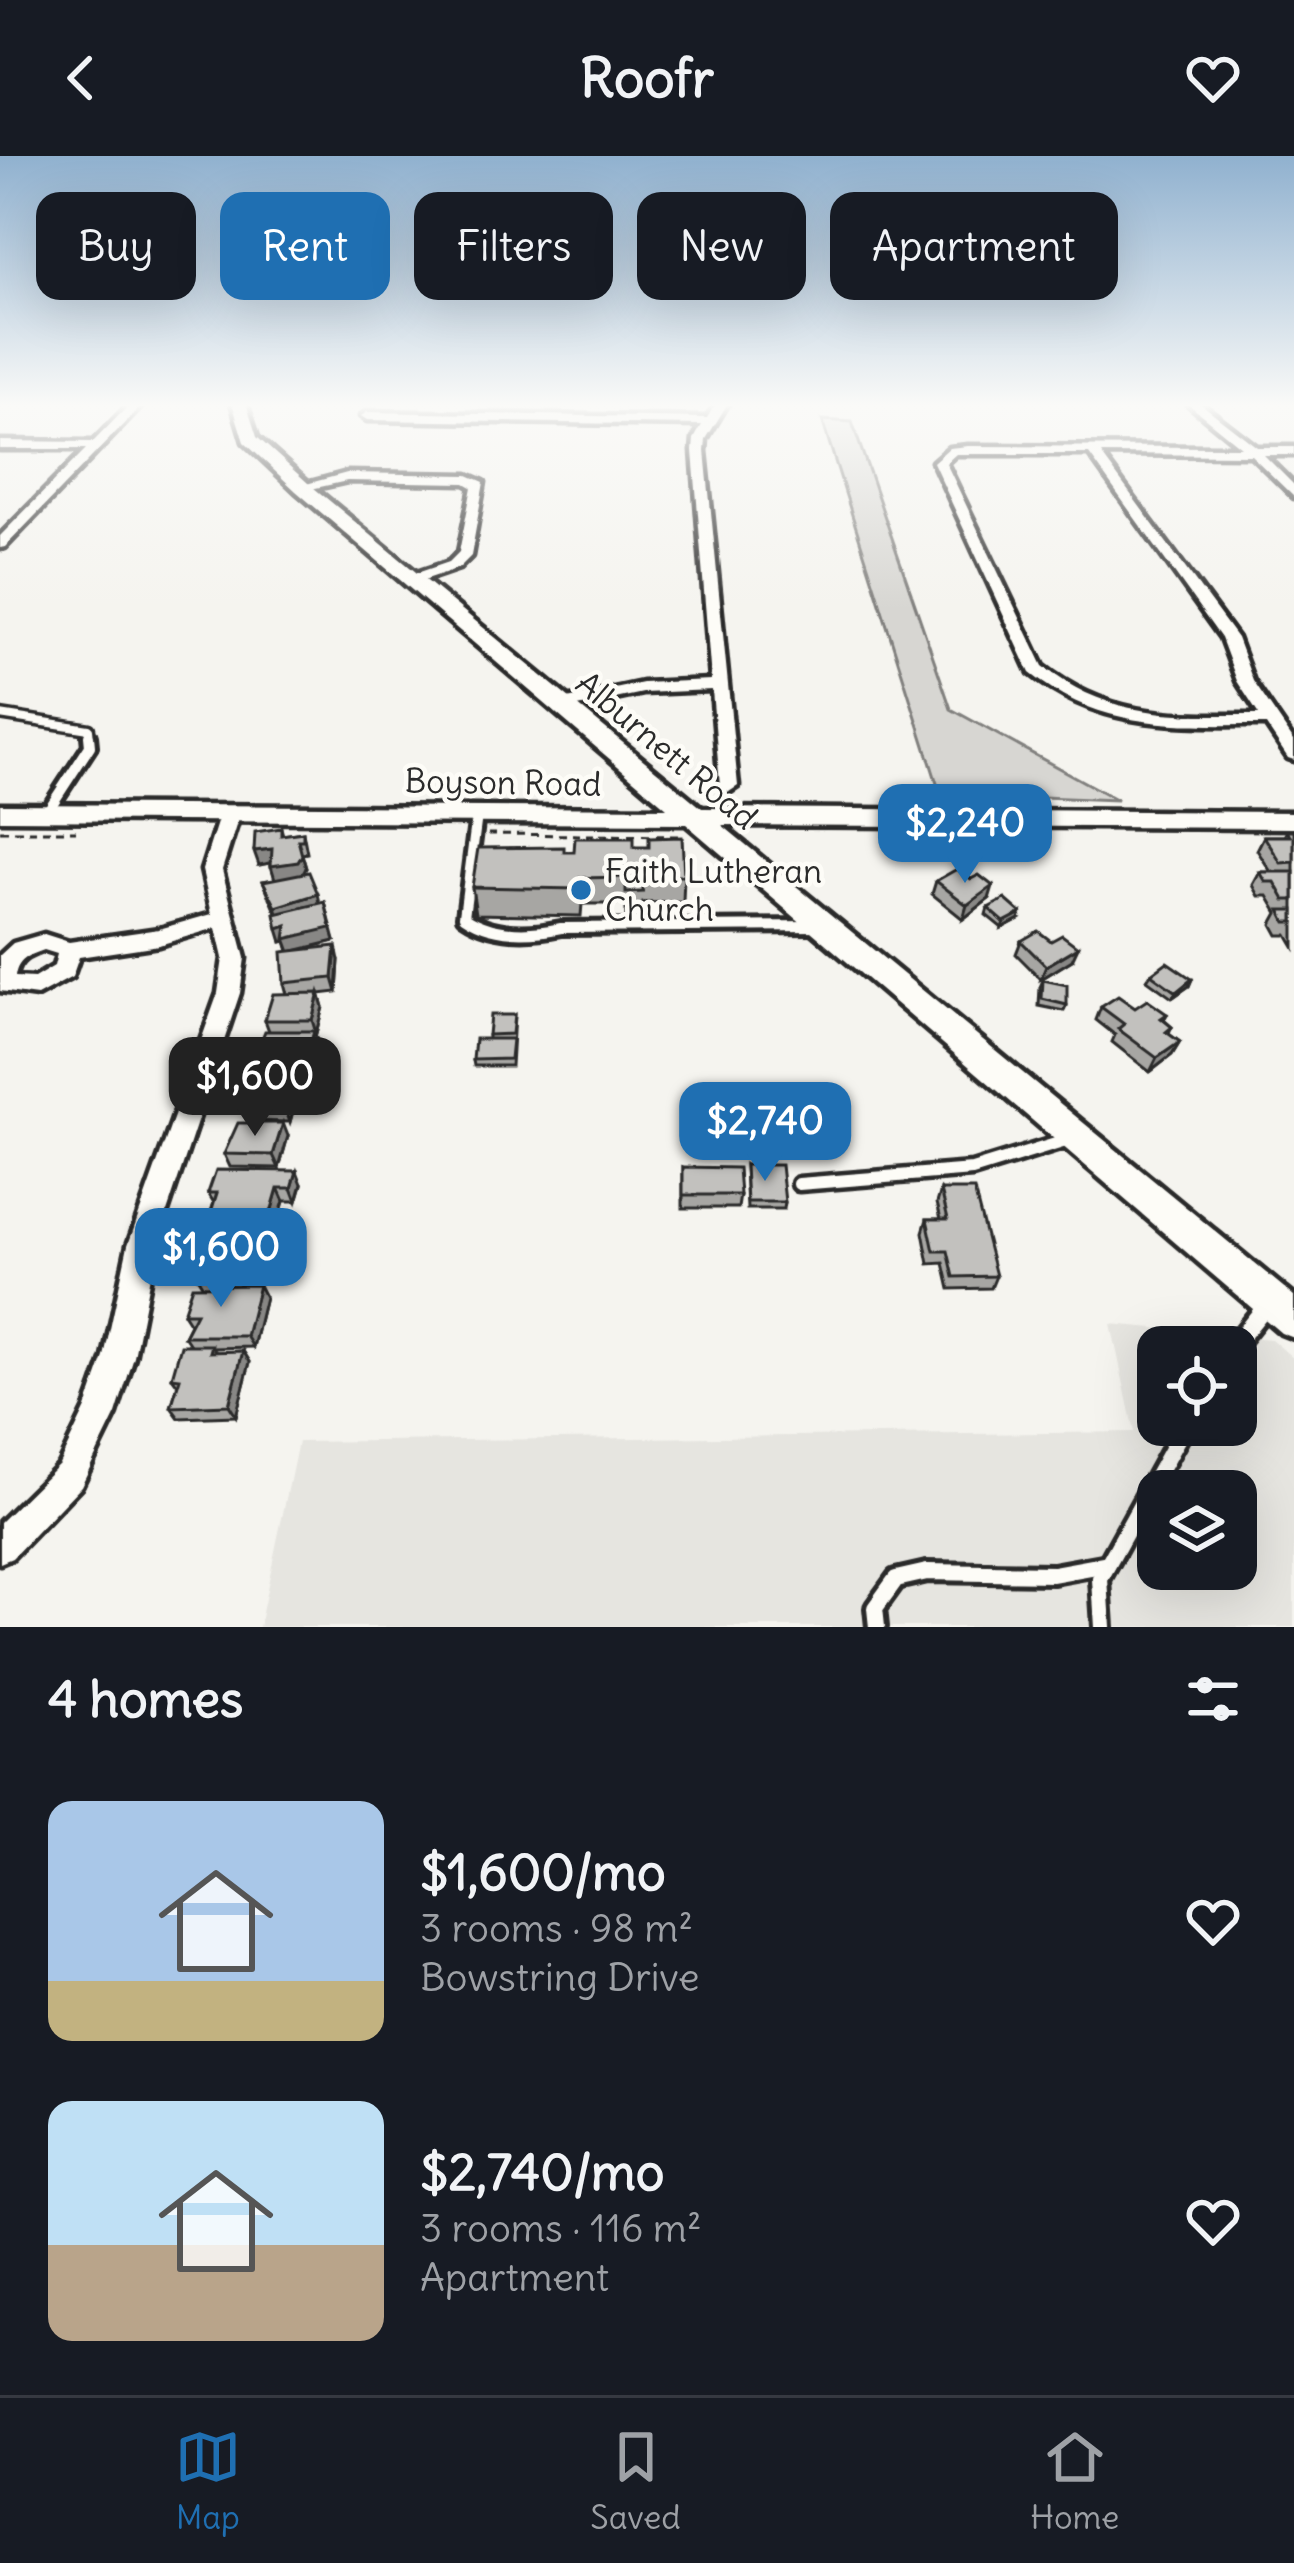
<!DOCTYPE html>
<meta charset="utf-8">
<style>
:root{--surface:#171b24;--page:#242831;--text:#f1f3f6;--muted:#9ea1a6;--line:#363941;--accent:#1f6fb2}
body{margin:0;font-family:Delius,sans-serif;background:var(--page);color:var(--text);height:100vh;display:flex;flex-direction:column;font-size:45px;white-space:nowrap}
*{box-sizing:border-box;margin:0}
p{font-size:39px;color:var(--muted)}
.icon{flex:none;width:66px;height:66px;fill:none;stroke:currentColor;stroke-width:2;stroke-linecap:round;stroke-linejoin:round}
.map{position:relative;height:1471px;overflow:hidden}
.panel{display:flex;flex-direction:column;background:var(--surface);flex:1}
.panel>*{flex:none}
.guide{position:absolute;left:36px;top:36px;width:1224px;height:108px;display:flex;gap:24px}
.tools{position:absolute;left:1137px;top:1170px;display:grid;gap:24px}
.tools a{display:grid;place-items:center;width:120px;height:120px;border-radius:24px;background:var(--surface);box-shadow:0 12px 48px #0002;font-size:60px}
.price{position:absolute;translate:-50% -102px;padding:0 27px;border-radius:24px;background:var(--accent);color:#fff;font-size:39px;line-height:78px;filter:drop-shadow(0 3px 6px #0008)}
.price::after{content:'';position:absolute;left:50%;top:72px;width:36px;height:27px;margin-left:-18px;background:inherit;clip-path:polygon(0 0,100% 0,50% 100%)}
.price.selected{background:#222;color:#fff}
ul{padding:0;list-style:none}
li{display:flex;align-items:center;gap:36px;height:300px;padding:0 48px}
li span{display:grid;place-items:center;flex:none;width:336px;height:240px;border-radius:24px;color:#555}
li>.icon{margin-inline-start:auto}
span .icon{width:144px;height:144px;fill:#fffc;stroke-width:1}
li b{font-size:51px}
h2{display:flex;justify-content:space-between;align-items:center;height:144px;padding:0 48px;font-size:51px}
.pill{padding:0 42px;border-radius:24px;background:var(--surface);box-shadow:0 12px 48px #0002;font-size:42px;line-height:108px}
.pill.selected{background:var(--accent);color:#fff}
header{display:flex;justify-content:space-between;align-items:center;height:156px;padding:0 48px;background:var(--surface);font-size:54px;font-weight:700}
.menu{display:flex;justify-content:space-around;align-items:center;height:168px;border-top:3px solid var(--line);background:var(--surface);font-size:33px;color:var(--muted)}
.menu a{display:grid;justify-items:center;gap:6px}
.menu .selected{color:var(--accent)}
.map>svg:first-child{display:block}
</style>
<header><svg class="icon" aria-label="back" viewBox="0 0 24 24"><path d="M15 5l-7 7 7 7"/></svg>Roofr<svg class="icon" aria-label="heart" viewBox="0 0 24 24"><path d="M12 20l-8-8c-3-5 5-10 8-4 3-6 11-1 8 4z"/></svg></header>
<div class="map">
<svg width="1294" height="1471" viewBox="0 0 1294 1471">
<rect width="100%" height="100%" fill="#f5f4ef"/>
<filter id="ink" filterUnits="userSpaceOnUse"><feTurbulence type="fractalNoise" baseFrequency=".00833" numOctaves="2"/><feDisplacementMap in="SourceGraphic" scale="24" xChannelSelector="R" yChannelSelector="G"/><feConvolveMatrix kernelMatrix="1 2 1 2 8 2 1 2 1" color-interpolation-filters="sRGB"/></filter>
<g filter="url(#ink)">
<!-- built -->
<path fill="#e6e5e0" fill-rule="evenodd" d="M 1111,1168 L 1271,1183 L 1294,1203 L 1294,1471 L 259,1471 L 298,1286 L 1134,1276 ZM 1158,1191 L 1236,1191 L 1236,1269 L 1158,1269 ZM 1158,1335 L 1236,1335 L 1236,1413 L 1158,1413 Z"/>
<!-- green -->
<polygon fill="#d7d6d2" stroke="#81807e" stroke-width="3" points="822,264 852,266 951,553 1117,644 940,637"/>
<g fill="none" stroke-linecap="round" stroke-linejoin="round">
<defs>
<polyline id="lane-far3" points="0,559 89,573 90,583"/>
<g id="lane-far2">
<polyline points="47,656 90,590 89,580"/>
<path d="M 477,659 L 464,760 C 493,780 528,779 561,772 L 818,770"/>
</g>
<polyline id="lane-far1" points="799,1028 972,1014 1072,983"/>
<g id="lane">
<polyline points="1233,1191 1265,1151"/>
<polyline points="877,1471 875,1452 896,1423 927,1416 1053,1418 1108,1408"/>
<polyline points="1103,1471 1100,1423 1185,1269"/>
</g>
<g id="street">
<polygon points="131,247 144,247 5,391 0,392 0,380 86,293 0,293 0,285 93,286"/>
<polygon points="716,247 728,247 706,283 705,295 738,630 729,636 720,630 712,534 643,537 559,555 550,550 553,546 643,527 711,524 693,295 694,283 702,269 367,264 361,260 367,256 707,262"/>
<path d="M 1187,247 L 1200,247 L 1257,291 L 1294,291 L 1294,299 L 1264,299 L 1294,329 L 1294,341 L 1251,299 L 1101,298 L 1237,482 L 1253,525 L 1294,585 L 1294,604 L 1288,602 L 1266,569 C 1178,569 1102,575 1030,517 L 933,306 L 949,292 L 968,290 L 1241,291 ZM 956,298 L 1089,298 L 1221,482 L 1237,525 L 1259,559 C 1177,559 1111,564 1043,510 L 946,307 Z"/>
<polygon points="347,317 468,319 484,326 471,400 459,412 418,426 408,426 408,420 449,406 459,396 472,331 465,327 347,325 302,335 295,331"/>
<path d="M 230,651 L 240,657 L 222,714 L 245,802 L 240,837 L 156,1089 L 134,1201 L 116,1258 L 81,1330 L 12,1402 L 0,1407 L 0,1366 L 59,1308 L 86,1252 L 104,1201 L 128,1089 L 218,837 L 223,802 L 216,772 L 159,789 L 79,801 L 72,821 L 37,840 L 0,835 L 0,799 L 13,787 L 44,778 L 69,786 L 159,773 L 212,758 L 202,714 L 220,657 ZM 44,794 L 57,798 L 54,810 L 34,822 L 15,821 C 17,804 29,799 44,794 Z"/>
</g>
<polygon id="secondary" points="232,247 246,247 257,281 308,327 702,652 1294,656 1294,672 722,669 1294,1140 1294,1182 1281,1177 686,668 0,664 0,648 667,652 296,335 244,286"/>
</defs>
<!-- lane-far3 casing -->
<use href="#lane-far3" stroke="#2b2b2b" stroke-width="15"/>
<!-- lane-far2 casing -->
<use href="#lane-far2" stroke="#2b2b2b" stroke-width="20"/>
<!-- lane-far1 casing -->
<use href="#lane-far1" stroke="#2b2b2b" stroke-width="21"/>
<!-- lane casing -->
<use href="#lane" stroke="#2b2b2b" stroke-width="26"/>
<!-- street casing -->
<use href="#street" stroke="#2b2b2b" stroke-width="9"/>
<!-- secondary casing -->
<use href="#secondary" stroke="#2b2b2b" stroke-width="9"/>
<!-- path -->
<g stroke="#2b2b2b" stroke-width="3" stroke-dasharray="8 6" stroke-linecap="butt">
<polyline points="0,675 76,675"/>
<polyline points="488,678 682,680"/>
</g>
<!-- lane-far3 -->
<use href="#lane-far3" stroke="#fdfcf7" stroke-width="8"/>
<!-- lane-far2 -->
<use href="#lane-far2" stroke="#fdfcf7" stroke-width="10"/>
<!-- lane-far1 -->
<use href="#lane-far1" stroke="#fdfcf7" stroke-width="12"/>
<!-- lane -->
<use href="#lane" stroke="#fdfcf7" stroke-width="16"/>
<!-- street -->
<use href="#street" fill="#fdfcf7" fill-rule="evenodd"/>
<!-- secondary -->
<use href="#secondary" fill="#fdfcf7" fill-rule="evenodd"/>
</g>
<!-- wall -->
<g fill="#a7a6a3" stroke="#2b2b2b" stroke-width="3">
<polygon points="281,672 283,679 303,676 307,697 302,698 306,712 303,717 320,747 335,785 300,794 339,804 337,836 319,838 323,851 316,877 314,877 318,888 310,920 287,920 299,933 290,966 248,965 242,952 257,920 252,907 269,875 265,864 287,838 284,827 289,795 286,785 282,786 277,758 263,725 275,723 271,707 259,709"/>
<polygon points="1287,675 1294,675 1294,791 1287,779 1278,779 1272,768 1278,757 1268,740 1259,740 1253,729 1260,716 1271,716 1257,694 1264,680 1284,680"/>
<polygon points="634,691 684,720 683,746 643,747 643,763 626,763 626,748 582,748 581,760 476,758 472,731 564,696"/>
<polygon points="936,725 989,743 963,763 932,738"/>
<polygon points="988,752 1019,763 1002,772 986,759"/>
<polygon points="1021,785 1072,804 1041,823 1016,798"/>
<polygon points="1151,818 1192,823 1189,830 1172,842 1147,824"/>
<polygon points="1043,824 1067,849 1064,855 1039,850 1040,831"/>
<polygon points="1101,851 1135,852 1167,858 1164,864 1172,871 1169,878 1180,886 1172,899 1150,916 1112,886 1115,879 1096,864"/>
<polygon points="514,859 511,910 474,910 473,904 488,883 488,879"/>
<polygon points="288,980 279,1012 230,1011 224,998"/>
<polygon points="745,1009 785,1046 784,1053 747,1053"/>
<polygon points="683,1011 740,1039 738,1052 683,1052"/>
<polygon points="302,1028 297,1045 284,1045 276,1072 268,1072 271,1080 258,1129 265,1141 253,1191 213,1192 216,1196 243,1195 250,1206 236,1260 179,1262 171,1251 178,1229 172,1221 190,1189 184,1180 190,1168 183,1157 203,1130 196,1119 201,1104 199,1104 192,1092 214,1067 210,1059 214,1047 208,1037"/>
<polygon points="941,1034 996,1120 991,1132 950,1133 944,1107 929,1108 923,1076 927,1063 941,1063 937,1047"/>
</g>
<!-- shaded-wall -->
<g fill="#888785" stroke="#2b2b2b" stroke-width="3">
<polygon points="272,693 276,706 259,709 254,695"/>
<polygon points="302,699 306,712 302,720 275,723 271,710"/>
<polygon points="993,730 989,743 963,763 967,749"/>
<polygon points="318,738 321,751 280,764 276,751"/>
<polygon points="325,746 335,785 290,796 286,785 282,786 278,773"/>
<polygon points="1021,757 1019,763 1002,772 1004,766"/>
<polygon points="336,790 339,804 337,836 333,822"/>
<polygon points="1078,791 1072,804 1041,823 1046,810"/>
<polygon points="1192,823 1189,830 1172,842 1176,836"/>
<polygon points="319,837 323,851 316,877 312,864"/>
<polygon points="314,875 318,888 310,920 305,907"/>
<polygon points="1180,886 1172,899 1150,916 1157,902"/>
<polygon points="294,920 299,933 290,966 285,953"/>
<polygon points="283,967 288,980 279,1012 273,999"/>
<polygon points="297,1015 302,1028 297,1045 292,1032"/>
<polygon points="278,1032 284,1045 276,1072 270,1060"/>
<polygon points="266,1067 271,1080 258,1131 252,1118"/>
<polygon points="259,1129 265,1141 253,1191 246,1180"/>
<polygon points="243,1195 250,1206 236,1260 229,1249"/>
</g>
<!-- building -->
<g fill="#c2c1be" stroke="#2b2b2b" stroke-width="3">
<polygon points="281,672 281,679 303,676 303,684 298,684 302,699 298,706 271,710 272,693 254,695 255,676"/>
<polygon points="1287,675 1294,675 1294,706 1281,707 1264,680 1290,680"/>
<polygon points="682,681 684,720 643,720 643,736 626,737 626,721 580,722 580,733 472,731 478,692 564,691 564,696 574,696 575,682 634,682 634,691 649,691 649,682"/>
<polygon points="957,713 971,723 979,719 993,730 967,749 936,725"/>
<polygon points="309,716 318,738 276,751 263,725"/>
<polygon points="1260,716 1294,716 1294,744 1285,744 1275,726 1266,726"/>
<polygon points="1005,743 1021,757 1004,766 988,752"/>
<polygon points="325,746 331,772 285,783 287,770 278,773 275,758"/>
<polygon points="1280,754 1294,754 1294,766 1286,766"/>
<polygon points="1038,775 1051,785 1062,779 1078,791 1046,810 1021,785"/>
<polygon points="336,790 333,822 284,827 282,796"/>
<polygon points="1167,806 1192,823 1176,836 1151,818"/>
<polygon points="1043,824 1067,829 1067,849 1042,843"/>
<polygon points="319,837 312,864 265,864 273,838"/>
<polygon points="1118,840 1135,852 1147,844 1167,858 1161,862 1172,871 1166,876 1180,886 1157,902 1118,873 1124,868 1101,851"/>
<polygon points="490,859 514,859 512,878 488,879"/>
<polygon points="265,875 314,875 305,907 252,907"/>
<polygon points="475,883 512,883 510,903 473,904"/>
<polygon points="248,919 294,920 285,953 242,952"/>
<polygon points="238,967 283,967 273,999 224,998"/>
<polygon points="745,1009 781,1009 785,1046 747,1046"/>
<polygon points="683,1011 738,1012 740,1039 683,1039"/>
<polygon points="216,1014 297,1015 292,1032 278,1032 270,1060 210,1059 217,1037 208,1037"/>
<polygon points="941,1034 974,1034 996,1120 954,1121 948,1095 934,1095 927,1063 948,1063"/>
<polygon points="200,1067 266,1067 252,1118 196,1119 205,1092 192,1092"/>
<polygon points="259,1129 246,1180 184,1180 196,1157 183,1157 192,1130"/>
<polygon points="181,1189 212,1189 210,1196 243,1195 229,1249 171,1251 180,1222 172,1221"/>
</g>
</g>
<!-- sky -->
<linearGradient id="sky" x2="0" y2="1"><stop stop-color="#90b1cf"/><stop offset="0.55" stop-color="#fafaf8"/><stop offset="1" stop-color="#fafaf8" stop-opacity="0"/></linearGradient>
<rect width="1294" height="453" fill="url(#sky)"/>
<!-- markers -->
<circle fill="#1f6fb2" stroke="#fdfcf7" stroke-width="4.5" cx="581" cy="734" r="12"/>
<g text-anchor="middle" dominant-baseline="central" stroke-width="9" stroke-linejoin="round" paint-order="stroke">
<!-- street labels -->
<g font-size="33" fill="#2b2b2b" stroke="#fdfcf7">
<text transform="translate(667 594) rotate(40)">Alburnett Road</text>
<text transform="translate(503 626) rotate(1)">Boyson Road</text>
</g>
<!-- poi labels -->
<g font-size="33" fill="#2b2b2b" stroke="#fdfcf7" text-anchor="start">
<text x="605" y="715">Faith Lutheran<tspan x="605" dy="38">Church</tspan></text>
</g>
</g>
</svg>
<div class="tools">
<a><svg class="icon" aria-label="locate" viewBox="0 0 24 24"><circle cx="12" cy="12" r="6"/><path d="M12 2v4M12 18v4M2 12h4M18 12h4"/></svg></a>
<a><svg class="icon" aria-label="layers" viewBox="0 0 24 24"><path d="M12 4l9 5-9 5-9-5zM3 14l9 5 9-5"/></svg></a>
</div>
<b class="price" style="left:965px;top:730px">$2,240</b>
<b class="price selected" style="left:255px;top:983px">$1,600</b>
<b class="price" style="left:765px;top:1028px">$2,740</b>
<b class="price" style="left:221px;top:1154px">$1,600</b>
<div class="guide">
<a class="pill">Buy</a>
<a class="pill selected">Rent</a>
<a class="pill">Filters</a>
<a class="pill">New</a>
<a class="pill">Apartment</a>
</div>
</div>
<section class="panel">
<h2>4 homes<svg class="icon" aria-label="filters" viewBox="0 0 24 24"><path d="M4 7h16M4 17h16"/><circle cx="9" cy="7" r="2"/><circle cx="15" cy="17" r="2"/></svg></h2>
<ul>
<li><span style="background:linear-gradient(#a9c7e8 75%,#c2b280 0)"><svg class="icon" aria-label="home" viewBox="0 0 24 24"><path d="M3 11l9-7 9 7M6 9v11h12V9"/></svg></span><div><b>$1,600/mo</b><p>3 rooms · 98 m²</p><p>Bowstring Drive</p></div><svg class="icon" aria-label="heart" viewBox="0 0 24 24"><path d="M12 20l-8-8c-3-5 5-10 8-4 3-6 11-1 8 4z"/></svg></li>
<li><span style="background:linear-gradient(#bfe0f5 60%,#b9a48a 0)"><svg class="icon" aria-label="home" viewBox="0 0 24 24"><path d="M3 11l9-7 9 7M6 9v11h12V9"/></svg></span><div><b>$2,740/mo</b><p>3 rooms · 116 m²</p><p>Apartment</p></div><svg class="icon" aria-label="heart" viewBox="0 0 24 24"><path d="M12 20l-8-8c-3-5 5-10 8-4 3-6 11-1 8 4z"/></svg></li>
</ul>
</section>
<nav class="menu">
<a class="selected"><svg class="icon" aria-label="map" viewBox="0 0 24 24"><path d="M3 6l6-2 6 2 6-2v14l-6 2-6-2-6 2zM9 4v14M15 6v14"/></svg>Map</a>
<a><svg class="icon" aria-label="saved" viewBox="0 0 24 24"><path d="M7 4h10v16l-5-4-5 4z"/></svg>Saved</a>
<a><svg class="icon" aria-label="home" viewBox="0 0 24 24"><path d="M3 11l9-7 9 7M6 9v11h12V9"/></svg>Home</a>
</nav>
